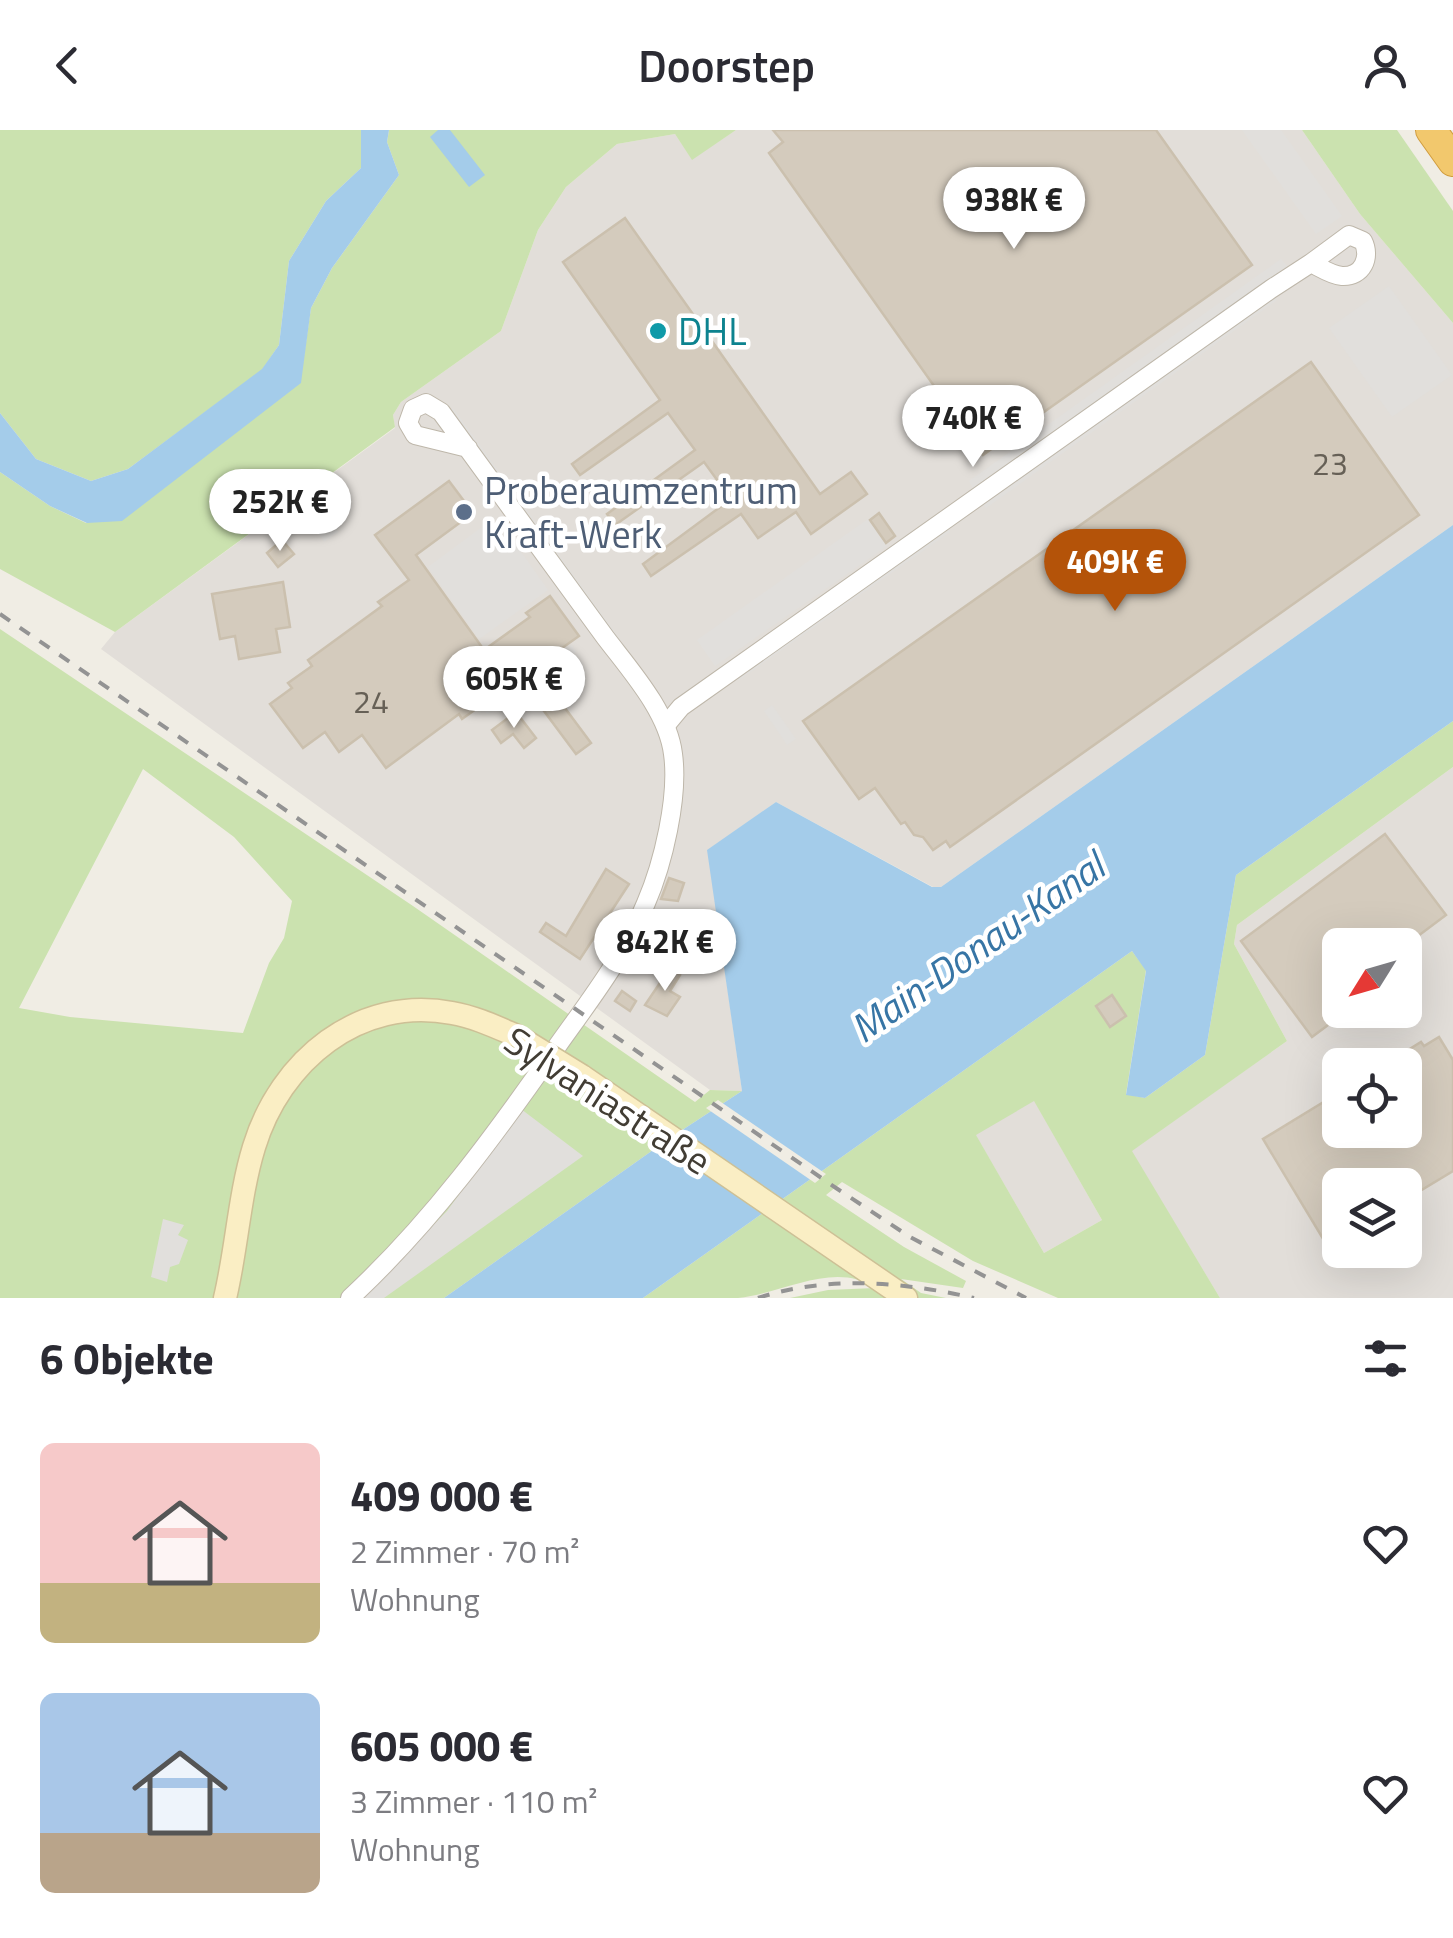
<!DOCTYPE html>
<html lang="de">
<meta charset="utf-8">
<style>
:root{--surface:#fff;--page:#f2f2f3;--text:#2b2b33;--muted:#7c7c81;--accent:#b45309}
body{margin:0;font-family:"Titillium Web",sans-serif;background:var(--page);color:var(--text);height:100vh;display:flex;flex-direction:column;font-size:38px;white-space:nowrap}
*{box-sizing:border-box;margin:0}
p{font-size:32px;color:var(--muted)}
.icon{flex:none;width:55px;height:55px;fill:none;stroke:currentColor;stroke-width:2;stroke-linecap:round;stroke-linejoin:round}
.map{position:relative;height:1168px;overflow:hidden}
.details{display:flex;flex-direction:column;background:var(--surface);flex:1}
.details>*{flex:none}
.needle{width:65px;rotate:233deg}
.fabs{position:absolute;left:1322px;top:798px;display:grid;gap:20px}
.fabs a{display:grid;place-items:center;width:100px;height:100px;border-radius:15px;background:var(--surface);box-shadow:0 10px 40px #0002;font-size:50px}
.price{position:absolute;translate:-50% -85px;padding:0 22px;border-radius:35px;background:#fff;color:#222;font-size:32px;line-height:65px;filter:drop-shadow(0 2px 5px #0008)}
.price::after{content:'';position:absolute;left:50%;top:60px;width:30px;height:22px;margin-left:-15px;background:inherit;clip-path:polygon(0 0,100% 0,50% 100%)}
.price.current{background:var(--accent);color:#fff}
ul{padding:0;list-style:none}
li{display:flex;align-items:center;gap:30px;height:250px;padding:0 40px}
li span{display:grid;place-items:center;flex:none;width:280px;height:200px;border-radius:15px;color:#555}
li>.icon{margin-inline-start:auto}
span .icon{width:120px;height:120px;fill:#fffc;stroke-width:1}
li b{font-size:42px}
h2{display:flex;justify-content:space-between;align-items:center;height:120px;padding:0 40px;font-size:42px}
header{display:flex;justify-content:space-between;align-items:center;height:130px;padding:0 40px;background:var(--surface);font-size:45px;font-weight:600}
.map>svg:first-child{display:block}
</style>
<header><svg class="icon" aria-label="back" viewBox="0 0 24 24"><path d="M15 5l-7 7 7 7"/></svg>Doorstep<svg class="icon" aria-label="person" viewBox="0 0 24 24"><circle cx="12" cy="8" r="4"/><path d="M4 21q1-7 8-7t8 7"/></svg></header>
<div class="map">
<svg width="1453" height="1168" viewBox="0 0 1453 1168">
<rect width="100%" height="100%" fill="#f0ede4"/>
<!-- industrial -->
<g fill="#e2ded9" fill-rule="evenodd">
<polygon points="736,0 1302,0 1360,84 1453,193 1453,395 941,757 933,757 776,672 708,720 742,961 710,960 101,519 115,502 395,298 393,285 401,272 501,201 538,100 566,57 617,14 675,4 692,29"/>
<path d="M 1453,637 L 1453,1168 L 1220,1168 L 1131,1021 L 1287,911 L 1234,814 L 1237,795 ZM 1340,815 L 1405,815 L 1405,880 L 1340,880 ZM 1340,935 L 1405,935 L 1405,1000 L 1340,1000 ZM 1340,1055 L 1405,1055 L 1405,1120 L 1340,1120 Z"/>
<polygon points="1034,970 1102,1090 1044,1123 975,1004"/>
</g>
<!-- green -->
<g fill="#cbe2af" fill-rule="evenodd">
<polygon points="0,0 361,0 361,38 326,71 289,131 279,215 262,240 128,339 91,351 36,329 0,283"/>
<polygon points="389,0 736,0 692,30 675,4 617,14 566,57 538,100 501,201 401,272 393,285 395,297 115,502 0,439 0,342 50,376 86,393 300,253 311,178 332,138 399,45 387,12"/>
<polygon points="1302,0 1397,0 1453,81 1453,193 1360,84"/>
<path d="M 0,499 L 413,776 L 695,972 L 710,960 L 742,961 L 670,1008 L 444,1168 L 0,1168 ZM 143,639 L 234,707 L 292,771 L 284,808 L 269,833 L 243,903 L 70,887 L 19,878 Z"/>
<path d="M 1453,591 L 1453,637 L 1237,795 L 1234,814 L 1287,911 L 1132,1021 L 1220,1168 L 1058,1168 L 973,1131 L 842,1052 L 826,1065 L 904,1117 L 966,1151 L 963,1158 L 901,1149 L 921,1163 L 946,1168 L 790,1168 L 828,1160 L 875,1158 C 835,1130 782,1164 738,1168 C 707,1168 674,1168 643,1168 L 1132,821 L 1146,840 L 1126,964 L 1145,968 L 1205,925 L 1236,745 ZM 1034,971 L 1102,1090 L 1044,1123 L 976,1005 Z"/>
</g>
<!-- parking -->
<g fill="#e1dfdc">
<polygon points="1242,0 1281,0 1342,86 1316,104"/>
<polygon points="1281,129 1288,137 974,361 969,351"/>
<polygon points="1389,156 1452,245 1392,287 1329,198"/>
<polygon points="1278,162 1276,171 986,378 981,372"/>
<polygon points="453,278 642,540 638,544 448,281"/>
<polygon points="320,377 338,402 324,412 306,386"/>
<polygon points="868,389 887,416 715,536 697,510"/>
<polygon points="947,395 950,402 739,550 731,549"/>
<polygon points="482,397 499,419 514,412 548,460 479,509 428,437"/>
<polygon points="572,515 576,522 487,584 482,578"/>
<polygon points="772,575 796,609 787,615 764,581"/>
<polygon points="521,979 583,1026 384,1168 361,1168 447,1081"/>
<polygon points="163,1089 184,1095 178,1105 188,1110 179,1134 170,1137 167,1152 151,1147"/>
</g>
<!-- water -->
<g fill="#a4ccea">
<polygon points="361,0 389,0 387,12 399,45 332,138 311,178 301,253 122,391 87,393 50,376 0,342 0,283 36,329 91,351 128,339 262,239 279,215 289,131 326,71 361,38"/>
<polygon points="438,0 450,0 485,45 469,57 430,7"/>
<polygon points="1453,395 1453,591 1236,745 1205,925 1145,968 1126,965 1146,841 1132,821 643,1168 444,1168 670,1008 742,961 707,720 776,672 932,757 941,757"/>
</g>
<!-- pier -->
<polygon fill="#f0ede4" points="718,970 826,1044 815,1053 706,978"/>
<!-- building -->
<g fill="#d4cbbd" stroke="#cbc0ae" stroke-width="2.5">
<polygon points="773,0 1156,0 1252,135 983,325 769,23 783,12"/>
<polygon points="625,88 820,364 851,342 867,364 811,404 796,382 758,408 741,384 651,446 643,434 731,369 704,332 615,395 607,384 695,320 668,283 580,345 572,334 660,270 563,132"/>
<polygon points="1311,232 1419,385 950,717 946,711 933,720 923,707 914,705 905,692 901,694 875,658 859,669 803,591"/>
<polygon points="449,351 473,383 416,425 484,520 530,487 526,483 550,466 579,506 462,589 459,584 386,638 362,605 339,622 325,602 303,618 270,574 292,558 288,553 312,536 308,530 382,476 378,472 409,450 375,405"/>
<polygon points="879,383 895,406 886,413 870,390"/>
<polygon points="282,410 294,424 278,437 267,423"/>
<polygon points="283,452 290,497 276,499 280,522 239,529 235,506 220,509 212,464"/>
<polygon points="550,558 591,613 576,624 535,569"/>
<polygon points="516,582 536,608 524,618 513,604 501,613 492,600"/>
<polygon points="1385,704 1446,785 1406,815 1340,815 1340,886 1312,907 1241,811"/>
<polygon points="606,739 629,754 580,829 540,802 546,793 566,806"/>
<polygon points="669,748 684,753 678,771 661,769"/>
<polygon points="670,838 680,845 670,861 680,867 667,886 645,875"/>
<polygon points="622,861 636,871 630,881 615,871"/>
<polygon points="1112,865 1126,886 1110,897 1096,876"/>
<polygon points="1439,907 1453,930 1453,1041 1405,1070 1405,1055 1340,1055 1340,1110 1328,1117 1263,1009 1340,962 1340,1000 1405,1000 1405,935 1384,935 1421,912 1424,916"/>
</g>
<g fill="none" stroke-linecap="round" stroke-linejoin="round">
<defs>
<g id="street">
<path d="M 666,595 L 681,577 L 1271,159 L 1311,133 C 1321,138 1331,145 1342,146 C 1363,147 1371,127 1363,111 L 1349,105 L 1311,133"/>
<path d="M 350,1168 C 431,1093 495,1005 558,915 C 590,870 625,825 646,773 C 663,734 679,667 673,624 C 668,582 630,540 605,507 L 441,282 L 426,273 L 413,279 L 408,293 L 415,305 L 468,318"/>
</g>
<g id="secondary">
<polyline points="582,946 906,1168"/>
<path d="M 225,1168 C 237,1118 239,1066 254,1017 C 280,931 359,865 452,883 C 475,887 496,897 517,906"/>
</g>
<polyline id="highway" points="1431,0 1453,31"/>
</defs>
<!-- street casing -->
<use href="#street" stroke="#beb7aa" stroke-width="20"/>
<!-- secondary casing -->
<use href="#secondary" stroke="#cdc096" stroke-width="25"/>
<!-- highway casing -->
<use href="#highway" stroke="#d09c3e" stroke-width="32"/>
<!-- street -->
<use href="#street" stroke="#fff" stroke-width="18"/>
<!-- secondary -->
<use href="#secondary" stroke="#faeec4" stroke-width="22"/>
<!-- highway -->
<use href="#highway" stroke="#f2c86d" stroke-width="30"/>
<!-- rail -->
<g stroke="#939393" stroke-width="4" stroke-dasharray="12 12" stroke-linecap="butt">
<polyline points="0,484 836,1058 910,1107 1026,1168"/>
<path d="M 758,1168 C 827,1145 905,1152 974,1168"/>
</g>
<defs>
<polyline id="secondary-bridge" points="517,906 582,946"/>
</defs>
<!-- secondary-bridge casing -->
<use href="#secondary-bridge" stroke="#cdc096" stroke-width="25" stroke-linecap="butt"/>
<!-- secondary-bridge -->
<use href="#secondary-bridge" stroke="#faeec4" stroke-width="22"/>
</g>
<!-- markers -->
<circle fill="#0f9aa8" stroke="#fff" stroke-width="4" cx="658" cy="201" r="10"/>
<circle fill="#5c6f8a" stroke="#fff" stroke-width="4" cx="464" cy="382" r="10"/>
<g text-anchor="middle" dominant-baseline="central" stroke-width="9" stroke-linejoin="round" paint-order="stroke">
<!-- number labels -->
<g font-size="32" fill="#666056">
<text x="1330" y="333">23</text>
<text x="371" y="571">24</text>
</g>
<!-- culture labels -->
<g font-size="38" fill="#0d838f" stroke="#fff" text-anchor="start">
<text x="678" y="201">DHL</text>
</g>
<!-- service labels -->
<g font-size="38" fill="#4e5e75" stroke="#fff" text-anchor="start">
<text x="484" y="360">Proberaumzentrum<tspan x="484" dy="44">Kraft-Werk</tspan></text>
</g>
<!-- street labels -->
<g font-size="38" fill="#423d34" stroke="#fff">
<text transform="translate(608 970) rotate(33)">Sylvaniastraße</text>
</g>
<!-- water labels -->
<g font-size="40" font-style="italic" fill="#3775a5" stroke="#fff">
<text transform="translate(977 817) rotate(-35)">Main-Donau-Kanal</text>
</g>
</g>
</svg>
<div class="fabs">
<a><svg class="needle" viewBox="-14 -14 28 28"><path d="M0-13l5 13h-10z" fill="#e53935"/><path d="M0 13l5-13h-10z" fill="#7c7c81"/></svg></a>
<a><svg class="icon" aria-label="locate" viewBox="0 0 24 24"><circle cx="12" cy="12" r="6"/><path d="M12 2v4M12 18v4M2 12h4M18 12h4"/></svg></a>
<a><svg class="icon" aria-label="layers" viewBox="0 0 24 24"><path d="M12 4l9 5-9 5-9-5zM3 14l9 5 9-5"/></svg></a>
</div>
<b class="price" style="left:1014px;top:122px">938K €</b>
<b class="price" style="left:973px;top:340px">740K €</b>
<b class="price" style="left:280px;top:424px">252K €</b>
<b class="price current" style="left:1115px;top:484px">409K €</b>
<b class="price" style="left:514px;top:601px">605K €</b>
<b class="price" style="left:665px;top:864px">842K €</b>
</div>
<section class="details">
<h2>6 Objekte<svg class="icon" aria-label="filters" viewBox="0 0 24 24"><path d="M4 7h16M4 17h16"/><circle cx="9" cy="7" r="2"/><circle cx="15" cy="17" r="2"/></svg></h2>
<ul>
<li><span style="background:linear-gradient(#f6c9c9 70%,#c2b280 0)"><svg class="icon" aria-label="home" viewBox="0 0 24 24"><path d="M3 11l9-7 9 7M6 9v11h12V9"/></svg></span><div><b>409 000 €</b><p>2 Zimmer · 70 m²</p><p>Wohnung</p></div><svg class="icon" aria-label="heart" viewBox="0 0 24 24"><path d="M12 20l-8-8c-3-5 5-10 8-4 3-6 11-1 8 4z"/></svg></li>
<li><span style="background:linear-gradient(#a9c7e8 70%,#b9a48a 0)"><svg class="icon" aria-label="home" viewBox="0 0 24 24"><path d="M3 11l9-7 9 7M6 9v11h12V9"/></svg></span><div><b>605 000 €</b><p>3 Zimmer · 110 m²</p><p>Wohnung</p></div><svg class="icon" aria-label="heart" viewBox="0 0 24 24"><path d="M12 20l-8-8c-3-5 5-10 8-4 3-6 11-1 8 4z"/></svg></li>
</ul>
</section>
